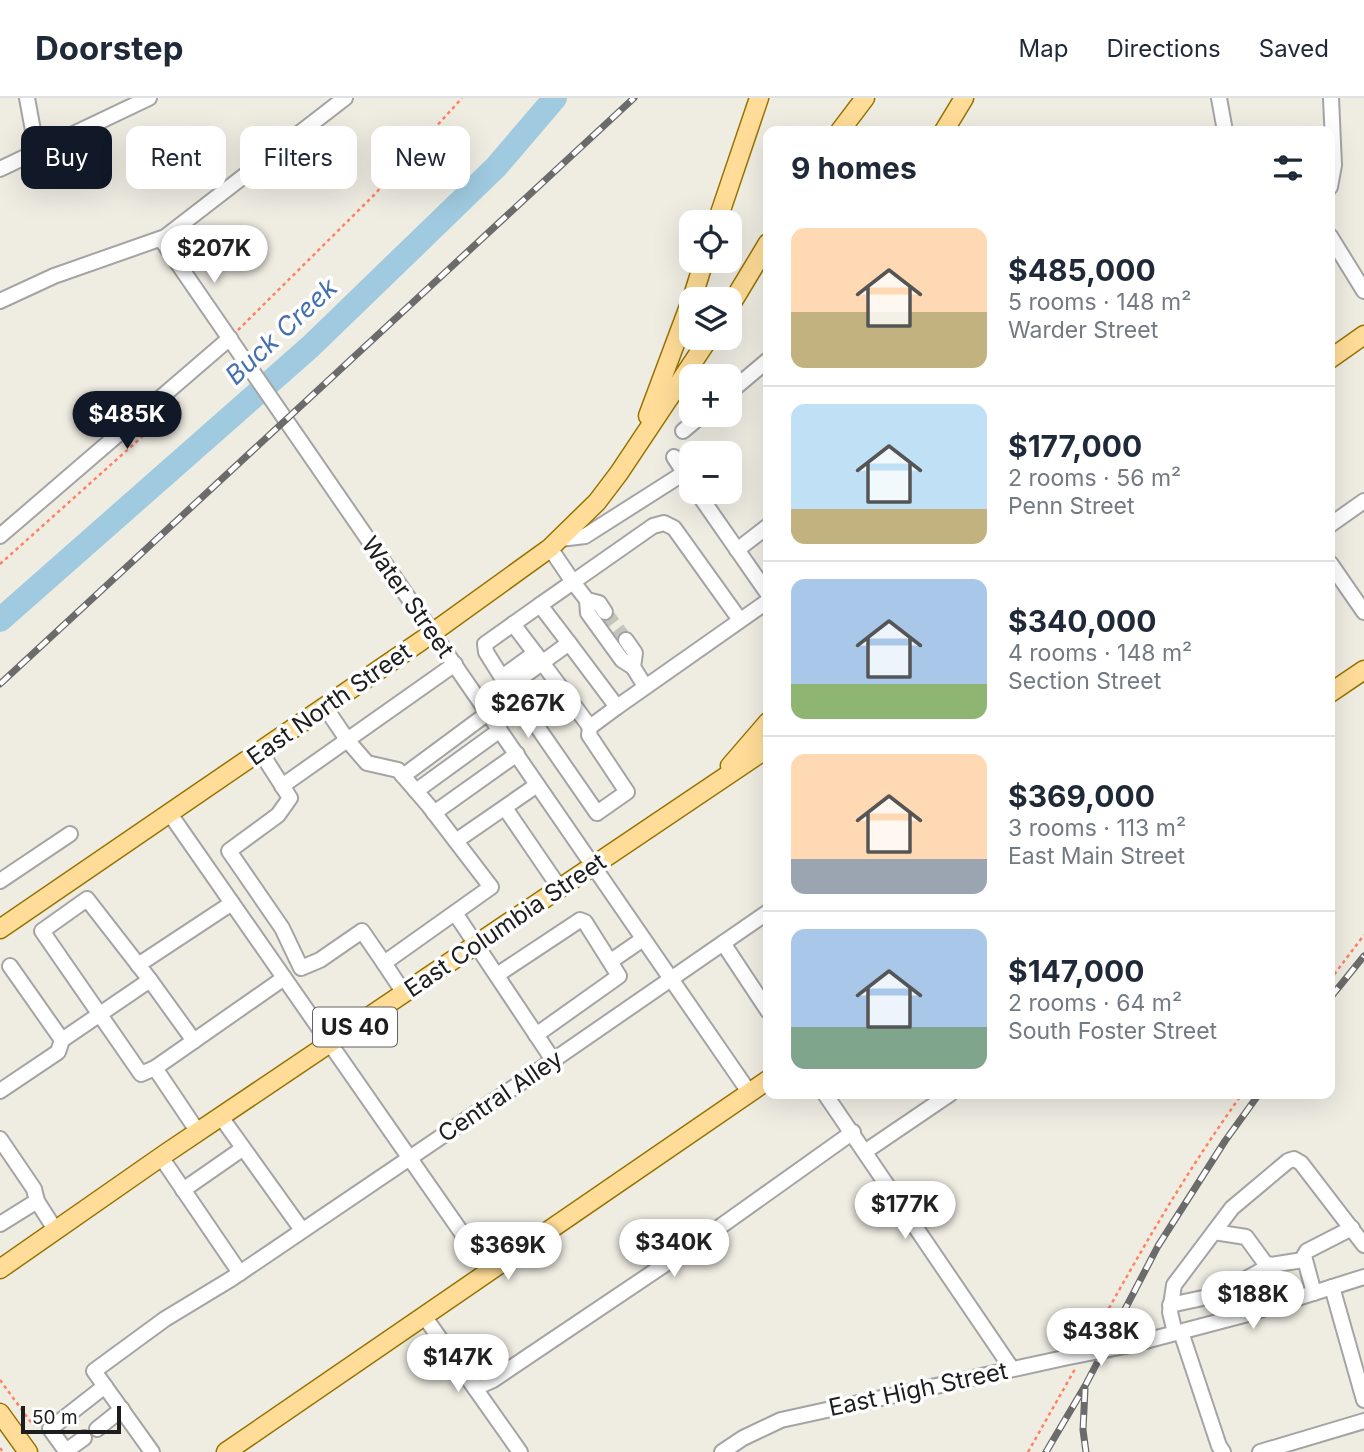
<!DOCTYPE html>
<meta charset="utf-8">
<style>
:root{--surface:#fff;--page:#f2f2f3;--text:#1f2937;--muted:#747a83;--line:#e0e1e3;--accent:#111827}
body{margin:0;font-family:Inter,sans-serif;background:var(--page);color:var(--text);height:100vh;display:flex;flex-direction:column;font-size:26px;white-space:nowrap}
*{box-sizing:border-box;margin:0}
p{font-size:23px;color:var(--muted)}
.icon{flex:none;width:38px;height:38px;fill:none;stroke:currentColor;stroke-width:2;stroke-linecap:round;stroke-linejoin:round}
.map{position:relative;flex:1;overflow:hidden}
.drawer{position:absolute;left:763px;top:28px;width:572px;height:973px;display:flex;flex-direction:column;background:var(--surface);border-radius:14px;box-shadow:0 7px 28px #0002}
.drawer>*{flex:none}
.hud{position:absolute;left:21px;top:28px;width:637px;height:63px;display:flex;gap:14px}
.controls{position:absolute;left:679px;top:112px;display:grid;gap:14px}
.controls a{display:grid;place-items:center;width:63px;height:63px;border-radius:14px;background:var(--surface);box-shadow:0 7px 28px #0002;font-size:35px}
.scale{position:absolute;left:21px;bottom:18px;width:100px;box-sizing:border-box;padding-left:7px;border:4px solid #1d1d1d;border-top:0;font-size:19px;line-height:24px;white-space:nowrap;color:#1d1d1d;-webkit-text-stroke:5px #fff;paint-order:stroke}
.price{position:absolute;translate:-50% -60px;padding:0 16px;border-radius:24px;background:#fff;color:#222;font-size:23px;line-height:46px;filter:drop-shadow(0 2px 4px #0008)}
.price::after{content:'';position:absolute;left:50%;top:42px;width:21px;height:16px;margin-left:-10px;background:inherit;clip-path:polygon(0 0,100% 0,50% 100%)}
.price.selected{background:var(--accent);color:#fff}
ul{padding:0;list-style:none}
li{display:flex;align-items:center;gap:21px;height:175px;padding:0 28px}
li+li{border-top:2px solid var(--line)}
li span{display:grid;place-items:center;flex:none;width:196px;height:140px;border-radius:14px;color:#555}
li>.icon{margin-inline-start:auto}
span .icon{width:84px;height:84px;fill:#fffc;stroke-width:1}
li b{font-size:30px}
h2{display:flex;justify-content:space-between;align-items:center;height:84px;padding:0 28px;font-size:30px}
.tag{padding:0 24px;border-radius:14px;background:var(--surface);box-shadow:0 7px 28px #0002;font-size:24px;line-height:63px}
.tag.selected{background:var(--accent);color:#fff}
header{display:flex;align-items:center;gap:42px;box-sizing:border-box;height:98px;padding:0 35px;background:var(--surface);border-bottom:2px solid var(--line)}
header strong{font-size:33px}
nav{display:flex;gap:38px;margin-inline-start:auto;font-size:24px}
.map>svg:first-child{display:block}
</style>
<header>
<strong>Doorstep</strong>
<nav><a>Map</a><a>Directions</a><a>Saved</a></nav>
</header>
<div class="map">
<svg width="1364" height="1354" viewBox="0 0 1364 1354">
<rect width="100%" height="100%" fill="#efece2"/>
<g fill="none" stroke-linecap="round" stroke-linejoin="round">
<!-- river -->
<polyline stroke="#9fcadf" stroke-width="24" points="0,522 311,248 496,69 555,0"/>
<!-- minor-tunnel -->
<polyline stroke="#c5c3bb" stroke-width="14" stroke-dasharray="14 7" stroke-linecap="butt" points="605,514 626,542"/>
<defs>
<g id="minor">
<polyline points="27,0 37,54"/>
<polyline points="1219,0 1225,33"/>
<polyline points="0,71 149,0"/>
<polyline points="1330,89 1334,67 1331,0"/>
<polyline points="1330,138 1364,193"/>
<polyline points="161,141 749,994"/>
<polyline points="0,203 54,178 165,139 345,0"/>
<polyline points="730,294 768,262"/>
<polyline points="683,333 702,317"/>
<polyline points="674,359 691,385"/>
<polyline points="697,394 768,496"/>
<polyline points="1330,427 1364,403"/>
<polyline points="0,438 230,240"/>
<polyline points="560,441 585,438 684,375"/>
<polyline points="550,450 573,484 540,507 569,545"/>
<polyline points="737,452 768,428"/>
<polyline points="1330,465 1364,514"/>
<polyline points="587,502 588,515 622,562 633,569 645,588"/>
<polyline points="605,514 599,505 587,502 573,484 653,428 664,425 674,430 740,522"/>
<polyline points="513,526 535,555"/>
<polyline points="626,542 635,555 633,569"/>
<polyline points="502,579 535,555 590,629"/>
<polyline points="506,586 486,554 485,546 540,507"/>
<polyline points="518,601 597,715 627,694 589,637 590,629 617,609"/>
<polyline points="483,608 569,545 617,609 768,503"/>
<polyline points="260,653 290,700 278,717 229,753 282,830 301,870 320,862 362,833 384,865 491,789 429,708 398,672 367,665 348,643 325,609"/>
<polyline points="403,678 488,615"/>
<polyline points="282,688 455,566"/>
<polyline points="416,693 500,632"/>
<polyline points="505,710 559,789"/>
<polyline points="434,715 517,656"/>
<polyline points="170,716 489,1174"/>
<polyline points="456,743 537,687"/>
<polyline points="0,783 70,736"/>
<polyline points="455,815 553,962"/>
<polyline points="723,845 768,913"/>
<polyline points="611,863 643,841"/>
<polyline points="384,865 404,895"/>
<polyline points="138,867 232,805"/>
<polyline points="10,868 62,942"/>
<polyline points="497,877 580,822 585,824 619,878 536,937"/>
<polyline points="150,882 194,943"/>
<polyline points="0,993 58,954 62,942 150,882 87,801 42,833 141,976 155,970"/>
<polyline points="825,996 1012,1271"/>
<polyline points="221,1019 302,1132"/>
<polyline points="198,1034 155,970 284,880"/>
<polyline points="0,1041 34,1091 37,1103 56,1133"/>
<polyline points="866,1053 950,996"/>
<polyline points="161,1059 240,1175"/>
<polyline points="183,1092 242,1051"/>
<polyline points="0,1126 37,1103"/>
<polyline points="1214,1134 1246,1139 1265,1165 1271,1167"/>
<polyline points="1332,1189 1364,1302"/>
<polyline points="1314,1195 1304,1158 1307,1153 1352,1130"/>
<polyline points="1170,1207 1217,1197 1271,1167 1303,1162"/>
<polyline points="424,1218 520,1354"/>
<polyline points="1181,1234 1219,1348 1223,1354"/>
<polyline points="1175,1235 1170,1214 1174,1187 1232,1110 1288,1063 1294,1061 1301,1065 1364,1147"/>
<polyline points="1130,1247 1244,1217 1364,1179"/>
<polyline points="475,1290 493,1282 707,1138 853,1034"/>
<polyline points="97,1331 122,1311"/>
<polyline points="84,1340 66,1353 50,1331 105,1288"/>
<polyline points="152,1354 94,1273 165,1221 231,1181 513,990 768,814"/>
<polyline points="722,1354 743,1340 781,1322 1064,1260"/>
<polyline points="1260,1354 1364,1323"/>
</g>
<g id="major">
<polyline points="840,33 865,0"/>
<polyline points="944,33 964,0"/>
<polyline points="717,124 759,0"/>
<polyline points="692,201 704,163"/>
<polyline points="730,208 768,145"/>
<polyline points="1330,261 1364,237"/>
<polyline points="648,318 691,203"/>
<polyline points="1330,595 1364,572"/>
<polyline points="730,668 768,624"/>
<polyline points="0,831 421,543 550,450 597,404 619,375 709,240"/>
<polyline points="0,1171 165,1056 768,650"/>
<polyline points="0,1315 28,1354"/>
<polyline points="226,1354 768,982"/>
</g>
</defs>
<!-- minor casing -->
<use href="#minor" stroke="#a4a4a4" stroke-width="18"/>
<!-- major casing -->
<use href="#major" stroke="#967300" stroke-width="21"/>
<!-- path -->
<g stroke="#ff8263" stroke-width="2.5" stroke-dasharray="3.5 3.5" stroke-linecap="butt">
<polyline points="238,232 374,97 462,0"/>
<polyline points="0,466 173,311 181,302"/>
<polyline points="1330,882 1364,837"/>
<path d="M 1092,1241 C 1138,1157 1186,1074 1242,996"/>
<polyline points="0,1282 33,1327 38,1326"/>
<polyline points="0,1350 3,1354"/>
<polyline points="1028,1354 1075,1271"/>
</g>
<!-- minor -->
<use href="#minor" stroke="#fff" stroke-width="14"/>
<!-- major -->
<use href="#major" stroke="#ffdc97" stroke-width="18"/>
<defs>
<g id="rail">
<polyline points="0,586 634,0"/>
<polyline points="1330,900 1364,858"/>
<polyline points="1085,1291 1083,1332 1086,1354"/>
<polyline points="1046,1354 1085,1288 1158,1148 1225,1043 1259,996"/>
</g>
</defs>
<!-- rail casing -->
<use href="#rail" stroke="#6b6b6b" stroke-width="7"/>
<!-- rail -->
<use href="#rail" stroke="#fff" stroke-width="4.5" stroke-dasharray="13" stroke-linecap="butt"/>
<defs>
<polyline id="minor-bridge" points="1064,1260 1130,1247"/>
</defs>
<!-- minor-bridge casing -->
<use href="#minor-bridge" stroke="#a4a4a4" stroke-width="18" stroke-linecap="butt"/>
<!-- minor-bridge -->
<use href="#minor-bridge" stroke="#fff" stroke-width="14"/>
</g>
<g text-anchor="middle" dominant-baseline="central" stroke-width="7" stroke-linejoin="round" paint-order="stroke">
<!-- shield labels -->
<rect fill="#fff" stroke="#616161" stroke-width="2" x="313" y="909.5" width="84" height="39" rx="5"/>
<g font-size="23" font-weight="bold" fill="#1d1d1d">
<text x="355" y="929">US 40</text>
</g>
<!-- street labels -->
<g font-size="24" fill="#1d1d1d" stroke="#fff">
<text transform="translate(408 499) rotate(55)">Water Street</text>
<text transform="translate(329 606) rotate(-35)">East North Street</text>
<text transform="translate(505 827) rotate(-34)">East Columbia Street</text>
<text transform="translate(500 998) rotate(-34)">Central Alley</text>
<text transform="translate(918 1291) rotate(-12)">East High Street</text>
</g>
<!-- water labels -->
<g font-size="26" font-style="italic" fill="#4470b2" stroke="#fff">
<text transform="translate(281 233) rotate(-43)">Buck Creek</text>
</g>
</g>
</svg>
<div class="controls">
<a><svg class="icon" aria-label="locate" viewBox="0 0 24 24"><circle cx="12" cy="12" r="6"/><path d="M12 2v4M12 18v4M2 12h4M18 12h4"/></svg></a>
<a><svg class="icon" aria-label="layers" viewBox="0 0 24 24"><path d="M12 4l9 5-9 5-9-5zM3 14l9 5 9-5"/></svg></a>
<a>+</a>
<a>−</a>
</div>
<div class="scale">50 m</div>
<b class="price" style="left:214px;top:187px">$207K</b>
<b class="price selected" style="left:127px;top:353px">$485K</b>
<b class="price" style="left:528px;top:642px">$267K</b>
<b class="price" style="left:905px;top:1143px">$177K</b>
<b class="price" style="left:674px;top:1181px">$340K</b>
<b class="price" style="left:508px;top:1184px">$369K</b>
<b class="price" style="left:1253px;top:1233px">$188K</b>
<b class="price" style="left:1101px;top:1270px">$438K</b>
<b class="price" style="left:458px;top:1296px">$147K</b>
<div class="hud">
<a class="tag selected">Buy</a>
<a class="tag">Rent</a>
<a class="tag">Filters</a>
<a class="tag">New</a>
</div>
<section class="drawer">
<h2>9 homes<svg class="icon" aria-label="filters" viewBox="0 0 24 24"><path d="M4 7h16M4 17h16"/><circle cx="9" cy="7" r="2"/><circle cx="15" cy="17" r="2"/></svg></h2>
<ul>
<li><span style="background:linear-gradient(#ffd9b3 60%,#c2b280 0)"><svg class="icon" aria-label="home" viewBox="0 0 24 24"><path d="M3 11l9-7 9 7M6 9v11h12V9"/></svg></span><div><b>$485,000</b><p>5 rooms · 148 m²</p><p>Warder Street</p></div></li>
<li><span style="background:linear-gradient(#bfe0f5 75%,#c2b280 0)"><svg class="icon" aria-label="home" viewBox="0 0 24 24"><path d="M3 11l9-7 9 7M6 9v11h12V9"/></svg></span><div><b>$177,000</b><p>2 rooms · 56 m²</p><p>Penn Street</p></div></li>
<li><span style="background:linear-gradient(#a9c7e8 75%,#8fb573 0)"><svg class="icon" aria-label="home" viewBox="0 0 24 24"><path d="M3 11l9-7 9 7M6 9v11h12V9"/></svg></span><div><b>$340,000</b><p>4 rooms · 148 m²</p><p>Section Street</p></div></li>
<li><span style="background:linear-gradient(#ffd9b3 75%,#9aa5b1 0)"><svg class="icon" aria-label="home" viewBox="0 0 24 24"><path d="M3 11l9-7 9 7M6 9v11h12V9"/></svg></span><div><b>$369,000</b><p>3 rooms · 113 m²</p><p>East Main Street</p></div></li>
<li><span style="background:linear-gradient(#a9c7e8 70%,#7fa58c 0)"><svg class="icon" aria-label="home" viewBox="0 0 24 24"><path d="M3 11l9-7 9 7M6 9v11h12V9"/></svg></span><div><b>$147,000</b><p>2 rooms · 64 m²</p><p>South Foster Street</p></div></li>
</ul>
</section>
</div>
